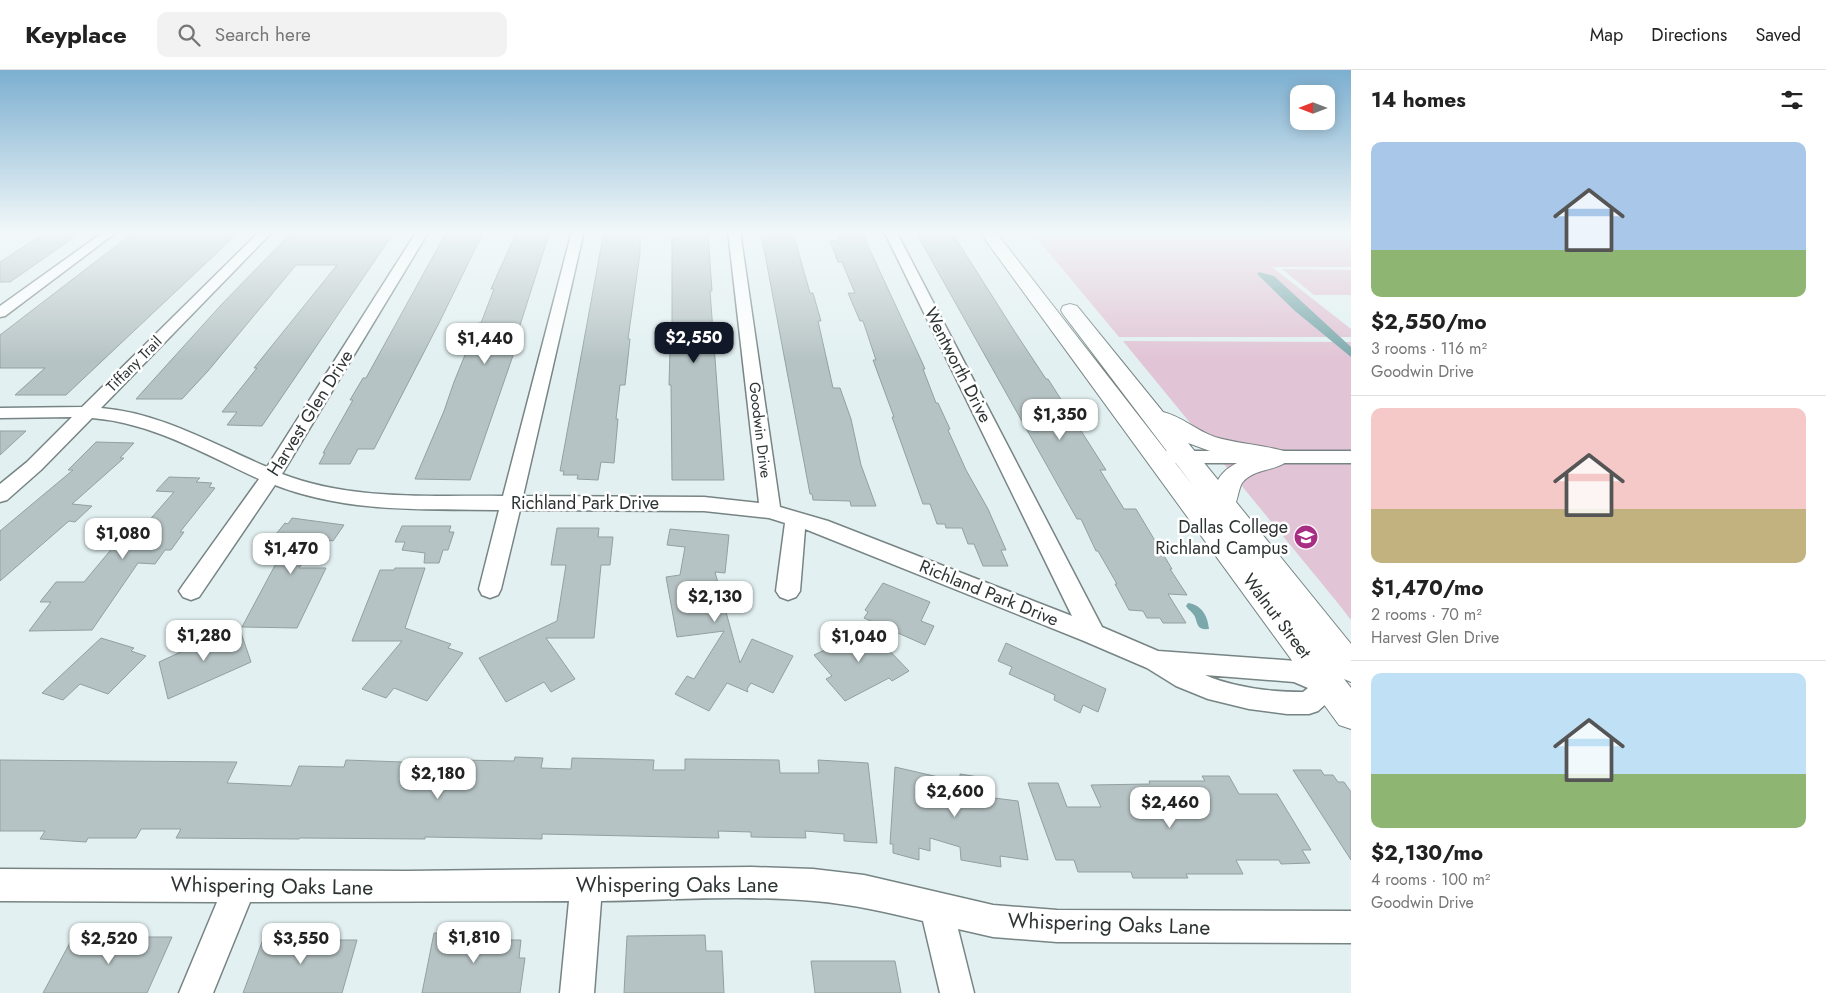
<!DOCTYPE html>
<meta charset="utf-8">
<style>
:root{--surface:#fff;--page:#f2f2f2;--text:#222;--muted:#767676;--line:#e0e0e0;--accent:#111827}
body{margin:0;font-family:Jost,sans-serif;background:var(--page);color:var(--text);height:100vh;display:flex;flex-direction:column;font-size:19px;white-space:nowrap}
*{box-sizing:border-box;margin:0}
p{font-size:16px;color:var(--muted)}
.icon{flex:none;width:28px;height:28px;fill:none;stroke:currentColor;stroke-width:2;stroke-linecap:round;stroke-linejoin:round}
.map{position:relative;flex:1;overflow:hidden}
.details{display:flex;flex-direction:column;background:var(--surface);width:475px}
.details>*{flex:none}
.needle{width:32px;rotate:270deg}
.fabs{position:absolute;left:1290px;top:15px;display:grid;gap:10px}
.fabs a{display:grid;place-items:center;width:45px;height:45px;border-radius:10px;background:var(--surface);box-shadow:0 2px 12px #0003;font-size:25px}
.price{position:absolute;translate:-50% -42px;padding:0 11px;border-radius:10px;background:#fff;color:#222;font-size:16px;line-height:32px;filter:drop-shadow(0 1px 2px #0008)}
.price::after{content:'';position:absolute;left:50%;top:30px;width:15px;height:11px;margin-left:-8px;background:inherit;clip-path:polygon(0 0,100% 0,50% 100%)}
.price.current{background:var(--accent);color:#fff}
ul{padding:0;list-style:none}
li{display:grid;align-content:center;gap:10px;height:265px;padding:0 20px}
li+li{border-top:1px solid var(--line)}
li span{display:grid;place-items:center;height:155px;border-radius:10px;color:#555}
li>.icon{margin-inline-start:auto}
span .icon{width:90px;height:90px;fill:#fffc;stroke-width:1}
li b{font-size:21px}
h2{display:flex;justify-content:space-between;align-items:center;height:60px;padding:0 20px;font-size:21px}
header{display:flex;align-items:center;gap:30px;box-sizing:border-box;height:70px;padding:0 25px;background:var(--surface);border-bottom:1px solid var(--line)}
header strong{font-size:24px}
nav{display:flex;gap:28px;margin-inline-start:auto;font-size:18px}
.search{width:350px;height:45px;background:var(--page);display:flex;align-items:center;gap:12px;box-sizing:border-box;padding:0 18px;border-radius:10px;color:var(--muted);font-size:19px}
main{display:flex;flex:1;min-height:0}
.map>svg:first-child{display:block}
</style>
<header>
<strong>Keyplace</strong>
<div class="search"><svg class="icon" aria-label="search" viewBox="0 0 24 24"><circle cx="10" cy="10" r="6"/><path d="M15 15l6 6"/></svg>Search here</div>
<nav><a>Map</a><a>Directions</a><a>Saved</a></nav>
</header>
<main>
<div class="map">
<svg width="1351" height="923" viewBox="0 0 1351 923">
<rect width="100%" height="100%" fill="#e2f0f1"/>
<!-- green -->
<g fill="#e1c4d5">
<polygon points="1031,161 1351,161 1351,197 1272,197 1351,259 1351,267 1119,267"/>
<polygon points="1282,199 1351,200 1351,225 1314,225"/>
<polygon points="1123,271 1351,272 1351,550 1337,532"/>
</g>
<!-- water -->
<g fill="#7ba8ab">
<polygon points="1259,202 1274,206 1351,277 1351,287 1295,241 1257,204"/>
<path d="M 1188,533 C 1203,535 1208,548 1209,559 C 1197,560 1198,555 1195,547 C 1193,542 1189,541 1186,536 Z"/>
</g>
<!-- building -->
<g fill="#b6c3c4" stroke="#93a0a0">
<polygon points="48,161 83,161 10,212 0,212 0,192"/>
<polygon points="139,161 240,161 66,325 15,325 45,298 0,298 0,265 129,166"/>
<polygon points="293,161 395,161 262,356 227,355 237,342 222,342 257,298 254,298 337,195 296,195 208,301 182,329 136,329 221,235"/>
<polygon points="447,161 484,161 439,253 374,379 358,379 350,394 319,394 325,383 323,383 353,330 350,330 363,308 366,308"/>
<polygon points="517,161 550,161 515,271 518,271 470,410 415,409 444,341 454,312 478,253 481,253 494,219 491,219"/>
<polygon points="604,161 634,161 634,167 640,167 640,183 628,269 630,269 625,315 620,315 616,349 618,349 614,393 601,392 598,410 577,409 578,405 563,405 564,401 560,401"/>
<polygon points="684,161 707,161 708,163 712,221 710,221 724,410 672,410 671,315 669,315 670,280 672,280 672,168 684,168"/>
<polygon points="915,161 951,161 1015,262 1046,309 1048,309 1106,400 1100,400 1124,439 1136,439 1172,499 1170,499 1187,525 1168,524 1186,553 1163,553 1160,548 1147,548 1143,541 1129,540 1115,514 1117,514 1098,481 1096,481 1081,449 1077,449"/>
<polygon points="761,163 793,163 810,223 813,223 821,251 818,251 833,318 840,318 851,349 861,395 876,436 851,436 850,431 813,430 812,424 810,424"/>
<polygon points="862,163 921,290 925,299 923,299 936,333 938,333 950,359 948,360 966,400 988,439 1006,480 1001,480 1008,496 983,496 974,474 968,474 962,458 946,458 945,454 937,454 930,434 923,434 892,347 894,347 873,290 876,290 863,251 860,251 848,223 855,223 842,192 838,192 830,171 840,170 838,164"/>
<polygon points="0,361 26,361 0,385"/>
<polygon points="96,372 134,373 120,388 124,388 72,434 92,436 75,452 69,451 0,511 0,461 73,400 68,400"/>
<polygon points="169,407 200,408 196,412 212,413 209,417 215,418 180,462 184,462 171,480 165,480 155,494 138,493 92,560 29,561 51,532 40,532 56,512 84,512 119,470 112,470 125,453 146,454 174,422 156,421"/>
<polygon points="292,448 344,455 333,471 320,469 299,498 326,498 297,558 242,557 280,486 263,484 270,475 267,475 285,453 288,454"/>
<polygon points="402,456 451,456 449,462 454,462 448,480 443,480 439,493 424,493 425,483 402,480 405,472 395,472"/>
<polygon points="557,458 599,458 598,467 613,467 610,495 601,495 594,568 546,568 575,609 551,622 544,612 506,632 479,588 557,551 566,495 551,495"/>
<polygon points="670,459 729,465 725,503 715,502 740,593 752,569 793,586 773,623 751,613 747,619 748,622 727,613 709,641 675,624 687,606 694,609 724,561 677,567 666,507 680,505 685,477 667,475"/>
<polygon points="395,498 425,498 405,558 451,574 448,578 463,583 427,631 394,618 386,628 362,619 402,571 352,571 380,500 394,500"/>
<polygon points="883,513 930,532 921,551 934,556 925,575 864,548 868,542 865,540"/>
<polygon points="862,552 909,601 892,611 889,608 845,631 826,609 832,606 814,585 829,578 827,576 858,560"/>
<polygon points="239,557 251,592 168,629 159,592 194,576 193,573 222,561 223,564"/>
<polygon points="101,568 134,578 131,581 146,586 108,624 80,614 63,630 42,623"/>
<polygon points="1006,573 1106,619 1098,642 1083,635 1080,643 1054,630 1055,625 1009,604 1012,597 998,591"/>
<polygon points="515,687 543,688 541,698 571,699 572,688 616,689 654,690 653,700 685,700 685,689 779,690 780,703 819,703 818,690 868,693 877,773 844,771 844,764 805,761 806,768 751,767 751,762 718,761 719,768 542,764 542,769 425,767 425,769 300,768 299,769 176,768 181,759 141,759 136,768 88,768 86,772 40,769 45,761 0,761 0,690 237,692 227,713 291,716 299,696 344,697 346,690 459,694 460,690 514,691"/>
<polygon points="895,697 960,712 960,704 991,709 994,728 1018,731 1028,790 1000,786 1001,797 961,790 960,777 930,768 930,781 919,778 919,790 893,783 893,774 890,774"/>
<polygon points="1293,700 1321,700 1324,705 1333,705 1338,712 1344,712 1351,722 1351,790"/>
<polygon points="1202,706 1229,706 1239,724 1277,724 1311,780 1302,780 1310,793 1281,794 1279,790 1236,790 1243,804 1186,804 1188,808 1133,808 1131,802 1078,802 1074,790 1056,790 1028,713 1058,713 1067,737 1101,737 1091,715 1150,714 1149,711 1205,711"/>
<polygon points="510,862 508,870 521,870 519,888 525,888 520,923 422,923 434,863"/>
<polygon points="265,864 319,864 317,870 357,870 342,923 243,923"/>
<polygon points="705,865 706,881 722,881 724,923 624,923 627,866"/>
<polygon points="73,867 172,867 147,923 43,923"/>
<polygon points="811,891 895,891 901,923 815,923"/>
</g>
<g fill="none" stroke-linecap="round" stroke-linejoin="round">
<defs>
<g id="street">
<polygon points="105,161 118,161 5,246 0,247 0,236"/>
<path d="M 260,161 L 273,161 L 101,338 C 161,343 213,374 267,397 L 417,161 L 429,161 L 282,404 C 352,431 429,425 503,426 L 572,161 L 584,161 L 523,426 L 704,427 L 759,433 L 728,161 L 740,161 L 780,437 L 828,451 L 1072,546 L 884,161 L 896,161 L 1102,557 L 1158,581 L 1296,591 L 1338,607 L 1342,615 L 1338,623 L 1318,641 L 1309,644 L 1287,644 L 1249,639 L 1208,629 L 1176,616 L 1147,598 L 1084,571 L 805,459 L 800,521 L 796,527 L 788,530 L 780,527 L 776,521 L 785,453 L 769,448 L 704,441 L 520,440 L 501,519 L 498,525 L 490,528 L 482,525 L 479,519 L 499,440 C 423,439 347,443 275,415 L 199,527 L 191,530 L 183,527 L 179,521 L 183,515 L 259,409 C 204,384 153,353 92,348 L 41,400 L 7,430 L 0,432 L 0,414 L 27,392 L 72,347 L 0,348 L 0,338 L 82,337 ZM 1205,605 L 1294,612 L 1308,618 L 1303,622 C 1272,622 1235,618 1205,605 Z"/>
<polygon points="1157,381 1351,381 1351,393 1157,393 1150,391 1147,387 1150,383"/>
<path d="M 752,797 L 813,799 L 864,805 L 993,835 L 1057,840 L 1351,841 L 1351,873 L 1057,872 L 993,867 L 958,859 L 974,923 L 940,923 L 923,851 C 886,842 851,834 814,831 C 744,825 671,830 601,831 L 594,923 L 560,923 L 569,831 L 250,832 L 213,923 L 179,923 L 217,832 L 0,831 L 0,799 L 407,801 Z"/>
</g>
<path id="secondary" d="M 979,161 L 995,161 L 1194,417 L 1063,244 L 1061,240 L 1063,236 L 1070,234 L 1077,236 L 1163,342 C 1181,346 1197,361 1215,367 C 1239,374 1264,375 1288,382 L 1291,387 C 1281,402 1254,397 1242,413 C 1239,418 1238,427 1236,432 L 1351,574 L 1351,612 L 1344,609 L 1351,618 L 1351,659 L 1339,655 ZM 1188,373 L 1210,381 L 1247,389 C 1235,393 1224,399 1218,410 Z"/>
</defs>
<!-- street casing -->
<use href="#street" stroke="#778484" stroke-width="3"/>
<!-- secondary casing -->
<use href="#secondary" stroke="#778484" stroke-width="2"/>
<!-- street -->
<use href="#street" fill="#fff" fill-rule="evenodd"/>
<!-- secondary -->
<use href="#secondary" fill="#fff" fill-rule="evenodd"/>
</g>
<!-- sky -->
<linearGradient id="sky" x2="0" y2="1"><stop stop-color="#7cafd0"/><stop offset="0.56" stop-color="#f2f8f9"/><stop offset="1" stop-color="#f2f8f9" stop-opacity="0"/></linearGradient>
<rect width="1351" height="290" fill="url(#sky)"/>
<!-- icons -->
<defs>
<symbol id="university-disc" viewBox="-11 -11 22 22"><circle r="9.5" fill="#a72e83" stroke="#fff"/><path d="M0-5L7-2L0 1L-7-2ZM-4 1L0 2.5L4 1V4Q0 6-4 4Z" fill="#fff"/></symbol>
</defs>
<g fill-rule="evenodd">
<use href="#university-disc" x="1292" y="453" width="28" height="28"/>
</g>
<g text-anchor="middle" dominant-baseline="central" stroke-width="5" stroke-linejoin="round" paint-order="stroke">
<!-- far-street labels -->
<g font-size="15" fill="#2e3434" stroke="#fff">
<text transform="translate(134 294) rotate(-45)">Tiffany Trail</text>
<text transform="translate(760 360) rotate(83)">Goodwin Drive</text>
</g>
<!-- street labels -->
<g font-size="18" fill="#2e3434" stroke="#fff">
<text transform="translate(958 295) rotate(63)">Wentworth Drive</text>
<text transform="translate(310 343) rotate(-58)">Harvest Glen Drive</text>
<text x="585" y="433">Richland Park Drive</text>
<text transform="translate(989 523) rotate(22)">Richland Park Drive</text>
<text transform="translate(1277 546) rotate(53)">Walnut Street</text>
</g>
<!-- poi labels -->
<g font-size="18" fill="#2e3434" stroke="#fff" text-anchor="end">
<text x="1288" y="457">Dallas College<tspan x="1288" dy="21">Richland Campus</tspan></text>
</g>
<!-- near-street labels -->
<g font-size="21" fill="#2e3434" stroke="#fff">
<text x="677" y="815">Whispering Oaks Lane</text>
<text transform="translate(272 816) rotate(1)">Whispering Oaks Lane</text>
<text transform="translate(1109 854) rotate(2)">Whispering Oaks Lane</text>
</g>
</g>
</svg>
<div class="fabs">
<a><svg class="needle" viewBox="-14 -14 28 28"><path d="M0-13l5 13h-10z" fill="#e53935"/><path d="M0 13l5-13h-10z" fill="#767676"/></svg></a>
</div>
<b class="price current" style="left:694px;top:294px">$2,550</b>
<b class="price" style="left:485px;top:295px">$1,440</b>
<b class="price" style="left:1060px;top:371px">$1,350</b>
<b class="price" style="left:123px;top:490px">$1,080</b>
<b class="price" style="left:291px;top:505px">$1,470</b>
<b class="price" style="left:715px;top:553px">$2,130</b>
<b class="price" style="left:204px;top:592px">$1,280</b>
<b class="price" style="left:859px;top:593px">$1,040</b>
<b class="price" style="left:438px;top:730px">$2,180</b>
<b class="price" style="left:955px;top:748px">$2,600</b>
<b class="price" style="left:1170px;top:759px">$2,460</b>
<b class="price" style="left:474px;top:894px">$1,810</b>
<b class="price" style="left:109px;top:895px">$2,520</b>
<b class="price" style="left:301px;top:895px">$3,550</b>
</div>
<section class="details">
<h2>14 homes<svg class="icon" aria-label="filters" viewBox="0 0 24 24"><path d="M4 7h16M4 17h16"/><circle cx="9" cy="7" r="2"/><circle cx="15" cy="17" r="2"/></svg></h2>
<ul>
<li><span style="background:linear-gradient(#a9c7e8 70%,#8fb573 0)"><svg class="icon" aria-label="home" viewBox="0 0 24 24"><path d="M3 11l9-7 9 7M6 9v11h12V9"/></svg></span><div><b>$2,550/mo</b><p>3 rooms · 116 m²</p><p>Goodwin Drive</p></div></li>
<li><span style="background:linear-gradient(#f6c9c9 65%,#c2b280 0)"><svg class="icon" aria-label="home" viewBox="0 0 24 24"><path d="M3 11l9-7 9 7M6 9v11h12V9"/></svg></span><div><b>$1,470/mo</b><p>2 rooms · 70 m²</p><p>Harvest Glen Drive</p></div></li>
<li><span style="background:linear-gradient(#bfe0f5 65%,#8fb573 0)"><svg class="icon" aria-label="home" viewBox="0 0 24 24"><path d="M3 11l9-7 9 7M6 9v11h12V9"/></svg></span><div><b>$2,130/mo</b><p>4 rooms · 100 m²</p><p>Goodwin Drive</p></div></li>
</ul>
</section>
</main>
